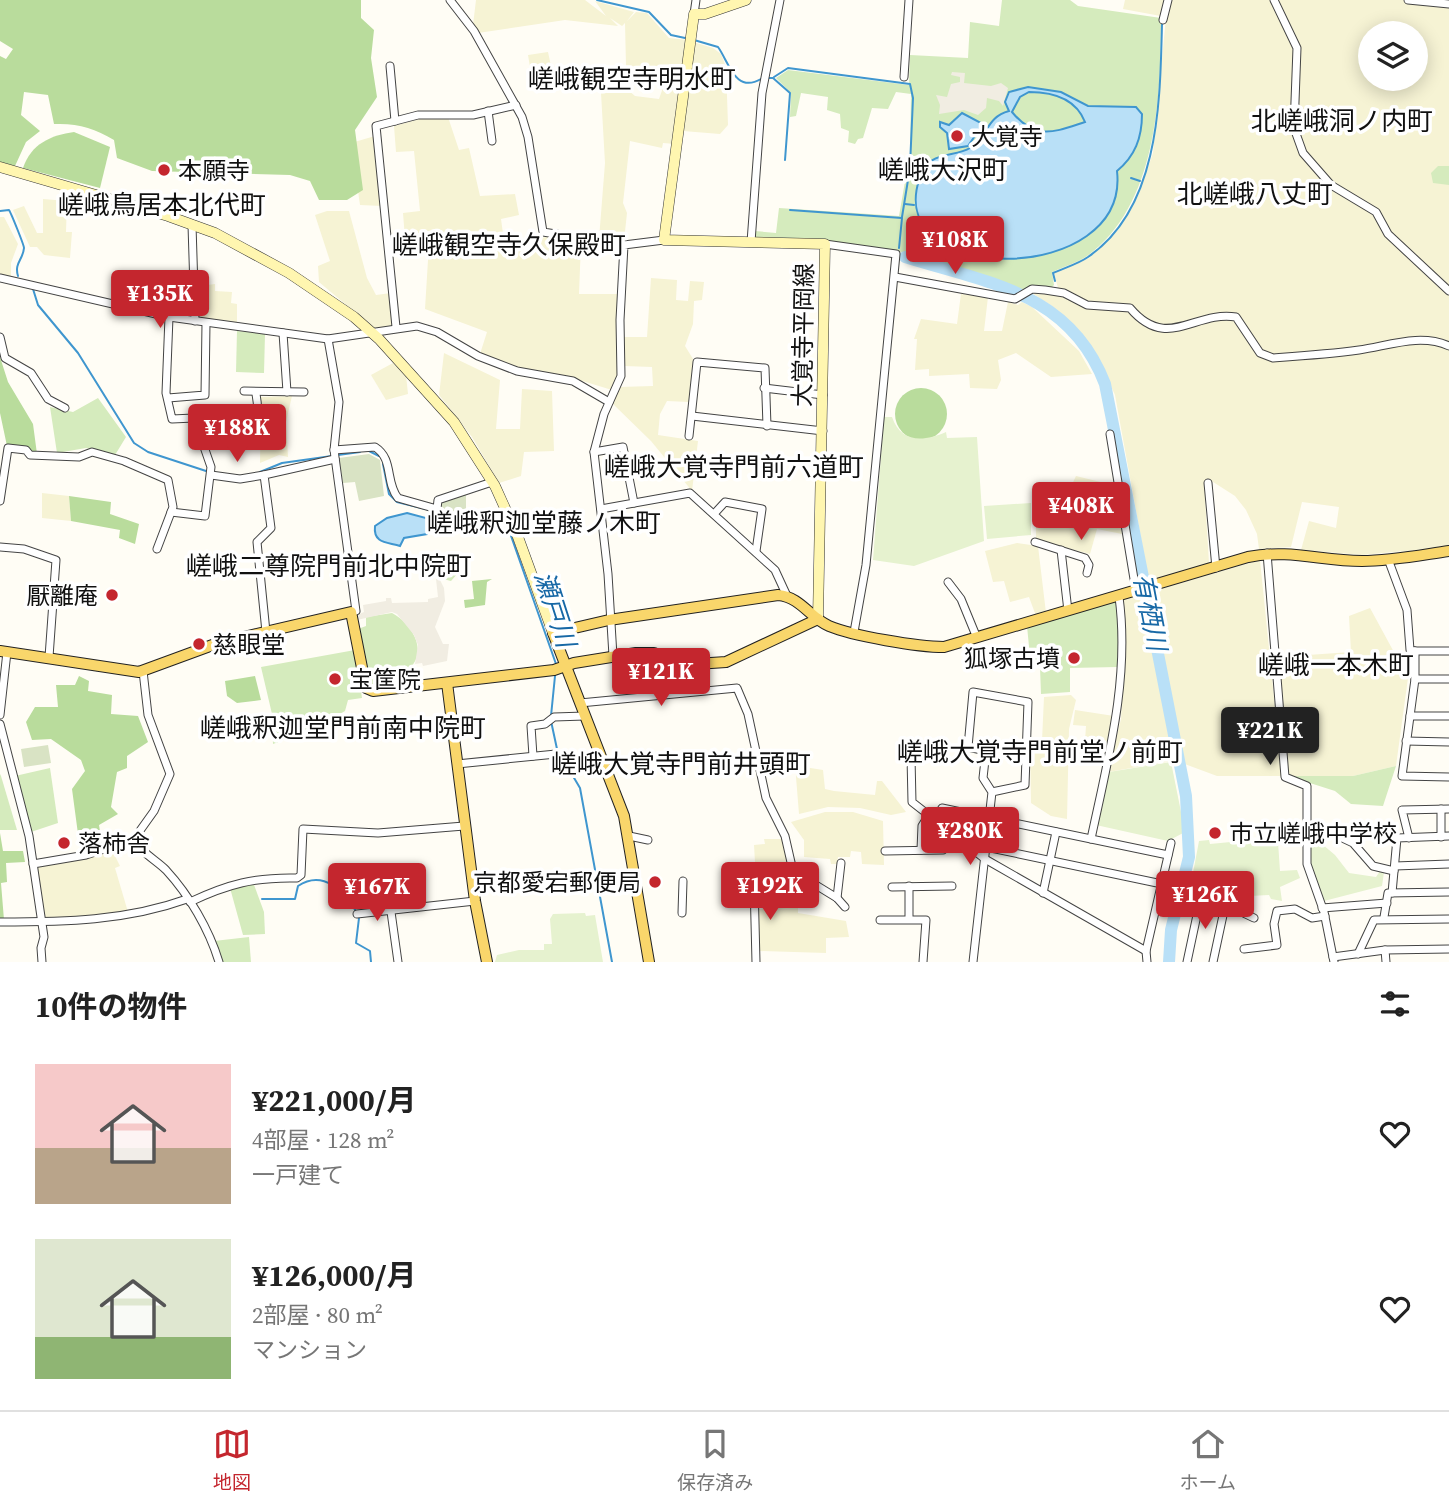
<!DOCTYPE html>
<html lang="ja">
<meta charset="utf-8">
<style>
:root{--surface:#fff;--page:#f2f2f2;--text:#222;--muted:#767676;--line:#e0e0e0;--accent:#c4262e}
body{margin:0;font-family:"Source Serif 4","Noto Sans JP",serif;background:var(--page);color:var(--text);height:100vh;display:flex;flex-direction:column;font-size:26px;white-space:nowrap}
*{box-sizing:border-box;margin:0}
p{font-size:23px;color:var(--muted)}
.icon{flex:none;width:38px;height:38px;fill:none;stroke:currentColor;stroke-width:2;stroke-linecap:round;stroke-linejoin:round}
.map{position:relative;height:962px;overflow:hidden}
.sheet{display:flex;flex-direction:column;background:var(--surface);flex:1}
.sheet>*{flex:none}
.controls{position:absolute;left:1358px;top:21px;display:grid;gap:14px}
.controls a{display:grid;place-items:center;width:70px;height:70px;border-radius:50%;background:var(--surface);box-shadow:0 4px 18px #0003;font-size:35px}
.price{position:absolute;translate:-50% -60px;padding:0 16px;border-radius:7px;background:var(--accent);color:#fff;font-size:23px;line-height:46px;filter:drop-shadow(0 2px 4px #0008)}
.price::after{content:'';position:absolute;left:50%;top:42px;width:21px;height:16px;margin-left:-10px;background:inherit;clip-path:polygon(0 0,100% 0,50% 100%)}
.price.selected{background:#222;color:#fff}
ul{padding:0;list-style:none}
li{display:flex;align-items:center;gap:21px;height:175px;padding:0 35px}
li span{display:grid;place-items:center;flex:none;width:196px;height:140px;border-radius:0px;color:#555}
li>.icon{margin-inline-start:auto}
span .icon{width:84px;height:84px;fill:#fffc;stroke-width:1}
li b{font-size:30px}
h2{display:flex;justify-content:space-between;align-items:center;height:84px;padding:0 35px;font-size:30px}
.dock{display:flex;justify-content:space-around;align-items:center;height:98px;border-top:2px solid var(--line);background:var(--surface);font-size:19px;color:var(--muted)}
.dock a{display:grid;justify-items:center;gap:4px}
.dock .selected{color:var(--accent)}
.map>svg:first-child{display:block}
</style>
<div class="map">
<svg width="1449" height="962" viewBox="0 0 1449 962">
<rect width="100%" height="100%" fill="#fffdf5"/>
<!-- farmland -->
<g fill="#f6f3d4" fill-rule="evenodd">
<polygon points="476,0 585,0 606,16 595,1 634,12 627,21 636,12 647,13 669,38 688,40 683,78 635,71 626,66 625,23 622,26 610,18 618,26 565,20 478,33 473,25"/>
<path d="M 1125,0 L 1403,0 L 1412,4 L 1449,7 L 1449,547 L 1362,555 L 1301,550 L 1309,521 L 1336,528 L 1339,507 L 1302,502 L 1291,547 L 1259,549 L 1257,534 L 1246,510 L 1235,496 L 1210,480 L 1206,485 L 1205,497 L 1209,563 L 1149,582 L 1115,395 L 1098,358 L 1082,336 L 1052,306 L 1032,293 L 1055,292 L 1058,288 L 1054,273 L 1089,258 L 1119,229 L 1139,193 L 1153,153 L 1166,17 L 1123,9 ZM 1370,33 L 1416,33 L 1416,79 L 1370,79 Z"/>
<polygon points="693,42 713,48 721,54 726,67 728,125 720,134 683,131"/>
<polygon points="548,52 551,66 548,71 531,73 528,55"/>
<polygon points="666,79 681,83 675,144 663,143 662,148 630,141 623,203 627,213 624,241 599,239 605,163 601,93 628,90 635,96 659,99"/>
<polygon points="448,117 459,150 469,148 480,196 515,194 519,215 501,219 504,241 513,244 546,237 581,243 579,294 618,294 618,375 612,390 576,379 517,369 480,354 487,332 425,309 429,244 406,251 403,213 420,211 414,151 396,152 394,126 423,118"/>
<polygon points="375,136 382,206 360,205 351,143"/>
<polygon points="43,199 67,201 66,232 72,232 70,258 44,255 37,247 30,247 13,210 24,206 37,233 43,233"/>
<polygon points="327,211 349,211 367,278 376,295 391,293 394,326 376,330 319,282 318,266 330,261 315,215"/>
<polygon points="0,217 4,217 18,244 11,263 11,278 0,275"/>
<polygon points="651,278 677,280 676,300 688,301 690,281 704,282 702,300 694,301 693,324 685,346 693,359 689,402 667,401 660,414 658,435 698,441 692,491 651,441 612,403 619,387 653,386 652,367 624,366 624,337 647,337"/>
<polygon points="215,284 215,291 232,292 231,303 237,304 237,324 199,318 199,286"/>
<polygon points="961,294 988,297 984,331 1002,331 1008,302 1018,305 1022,302 1032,307 1079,351 1092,374 1051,377 1016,353 998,360 1001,380 997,389 970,388 969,374 929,376 929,369 915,370 917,339 914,339 921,319 957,324"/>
<polygon points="444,353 500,380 496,429 520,429 522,389 552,391 554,451 524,452 521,476 499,483 472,437 439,395"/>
<polygon points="393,363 406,375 408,394 386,400 371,375"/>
<polygon points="292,396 286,422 288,457 279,455 260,463 261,397"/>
<polygon points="1076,476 1113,485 1122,534 1097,529 1090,554 1036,540 1036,517 1058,514"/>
<polygon points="42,493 69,496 71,521 42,518"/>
<polygon points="1017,543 1038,546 1046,613 1036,616 1029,597 1010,602 1004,581 993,582 985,551"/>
<polygon points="1260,560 1282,776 1217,776 1182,763 1150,592"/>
<polygon points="1143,594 1173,761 1108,772 1121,719 1125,628 1123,599"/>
<polygon points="1370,608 1408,678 1396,766 1353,776 1288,776 1279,657 1351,652 1349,616"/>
<polygon points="1071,695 1076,700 1069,729 1067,819 1051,816 1031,803 1030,742 1042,741 1044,697"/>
<polygon points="1075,710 1114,716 1109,744 1085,741 1086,726 1073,725"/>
<polygon points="798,766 823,770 825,789 834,791 875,795 877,781 882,781 906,812 891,815 860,808 828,807 799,814 796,777"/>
<polygon points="825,812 853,812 883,821 884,865 862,864 861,852 851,851 850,857 838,857 837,864 831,864 830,859 804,857 804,840 791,822"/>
<polygon points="764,839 784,839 790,867 769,879 756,880 754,845 765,844"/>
<polygon points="112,850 120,866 115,868 128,912 45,919 36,867"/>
<polygon points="782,893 783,901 798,907 798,913 846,921 849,937 826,938 826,953 759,951 758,909 777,910 777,894"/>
</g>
<!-- green -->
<g fill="#d5ebbd">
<path d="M 1002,0 L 1070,0 L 1078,6 L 1161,18 C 1161,97 1157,206 1087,256 C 1077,263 1063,267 1052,272 L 1054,285 L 1052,287 L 1030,287 L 1024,291 L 898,251 L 827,241 L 756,238 L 755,231 L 776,233 L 779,208 L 899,216 L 910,153 L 911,94 L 896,92 L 888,109 L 872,108 L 863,138 L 858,139 L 855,144 L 848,142 L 849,131 L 841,128 L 840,114 L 827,110 L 828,97 L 801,93 L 796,116 L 790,117 L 791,93 L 776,78 L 788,70 L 909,85 L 910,55 L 968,58 L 970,22 L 999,26 Z"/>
<polygon points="1438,166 1449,166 1449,185 1433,183 1431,173"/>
<polygon points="237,331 265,334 264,373 236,372"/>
<polygon points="98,398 126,437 115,455 86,448 57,453 50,407 73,412"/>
<polygon points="438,560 460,564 458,573 451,581 439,578"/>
<polygon points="1116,600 1119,627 1117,667 1070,668 1070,692 1041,694 1040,667 1031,667 1027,626"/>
<path d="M 392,613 C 410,622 428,649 411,667 L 413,682 L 371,685 L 358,629 L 366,626 L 366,617 Z"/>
<polygon points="355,650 362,698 348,700 345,711 338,715 339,720 273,744 272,714 261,667"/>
<polygon points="1396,766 1383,806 1351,804 1335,791 1288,776 1353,776"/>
<polygon points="50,768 58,823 31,832 15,776"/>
<polygon points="0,774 1,776 17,830 0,830"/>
<polygon points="253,882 264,912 265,934 243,935 230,888"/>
<polygon points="249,937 251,962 222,962 214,941"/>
</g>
<!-- forest -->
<g fill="#b9dc9c">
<path d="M 0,0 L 361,0 L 361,18 L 374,30 L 371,58 L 377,97 L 355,130 L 363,190 L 347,200 L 319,200 L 310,181 L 290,175 L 152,171 L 117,158 L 114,140 C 94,128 78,123 54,124 L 48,95 L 24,92 L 21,115 L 40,131 L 26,142 L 15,166 L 0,162 L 0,56 L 6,59 L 13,49 L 0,41 Z"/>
<path d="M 74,132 L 110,147 L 100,188 L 23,168 C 31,144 51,135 74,132 Z"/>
<polygon points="0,357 8,382 33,424 37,454 7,446 0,413"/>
<circle cx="921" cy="414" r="26"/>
<polygon points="69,496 111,502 110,514 139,524 135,544 119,538 120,530 71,521"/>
<polygon points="492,579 487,582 485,605 465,608 464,600 474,599 472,581"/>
<polygon points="79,676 89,681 88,691 112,695 111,714 138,716 148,742 127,756 127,768 117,772 111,807 118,814 99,825 102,844 80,849 72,789 85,771 81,760 51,739 32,740 26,722 35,707 58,707 56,685 75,685"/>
<polygon points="255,676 261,700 237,703 227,696 225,681"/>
<polygon points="0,833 3,851 23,851 25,862 6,863 7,882 1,883 4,920 0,920"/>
</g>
<!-- cemetery -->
<g fill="#d9e3c4">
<polygon points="369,454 380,460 384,496 359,501 355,482 343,483 339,458"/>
<polygon points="466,494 466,518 440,512 440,501"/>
<polygon points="48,745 51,763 24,767 21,749"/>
</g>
<!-- pitch -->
<g fill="#e6f2cf">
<path d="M 884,417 L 892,417 C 901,443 923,442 946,432 L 947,438 L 977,437 L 984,541 L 914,566 L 873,560 Z"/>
<polygon points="1031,503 1031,535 987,539 984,506"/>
<polygon points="1171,762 1185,832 1168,841 1096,825 1109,772"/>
<polygon points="1310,834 1335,855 1349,873 1376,877 1380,871 1384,872 1382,886 1324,901 1310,865"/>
<polygon points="1273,838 1278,842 1280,871 1297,870 1300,878 1280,887 1282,901 1271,899 1269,895 1230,897 1190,889 1199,841 1209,840 1210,844"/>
<polygon points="585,913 586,916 595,915 603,962 495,962 497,955 519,950 544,950 544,944 552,944 550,919 553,914"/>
</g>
<!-- plaza -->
<g fill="#f1ede2">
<polygon points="952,72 965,73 964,83 991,86 1001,83 1008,88 1003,106 999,101 987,98 986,108 978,115 964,110 939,114 940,105 936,95 947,97 951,84 960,82 960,77 951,75"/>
<polygon points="439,578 444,588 445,601 435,627 443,644 449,644 447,661 423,666 422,663 415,664 418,645 414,635 397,614 392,612 357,620 357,615 364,612 363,605 386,601 386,598 391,598 392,603 428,602 428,599 438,597 436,579"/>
</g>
<!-- water -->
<g fill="#b9e0f7" stroke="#3f96cf" stroke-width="2" fill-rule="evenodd">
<path d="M 1028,87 L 1061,92 L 1088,106 L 1136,107 L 1142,114 C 1142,138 1135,156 1117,171 C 1130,286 885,287 919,180 L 929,179 L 920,178 C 927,150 954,158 970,148 C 988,137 986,117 1009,111 L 1005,102 L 1009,92 ZM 1029,92 C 1054,92 1076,99 1085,122 C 1054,132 1036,141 1012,112 L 1020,97 Z"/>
<polygon points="962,113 983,124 968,146 949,149 947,133 940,127 940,122 949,125"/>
<path d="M 407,513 L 426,518 L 430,524 L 427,534 L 404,538 L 400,546 C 388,542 373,544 375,526 L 387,518 Z"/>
</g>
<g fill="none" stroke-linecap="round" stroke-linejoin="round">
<!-- stream -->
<g stroke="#3f96cf" stroke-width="2">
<polyline points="597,0 649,12 671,35 685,38"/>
<path d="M 694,40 L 718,47 C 729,62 735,94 761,79"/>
<polyline points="774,77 788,68 910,84 913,98 910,166"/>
<polyline points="766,78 773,78 790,93 785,160"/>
<polyline points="982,126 986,127"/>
<polyline points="1131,178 1140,181"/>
<polyline points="905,204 914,205"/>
<polyline points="790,210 902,218 899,248"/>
<path d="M 0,211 L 9,210 C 11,213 24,245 24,248 C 23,260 14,263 18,276"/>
<polyline points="902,217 908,180"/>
<path d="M 1055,281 L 1053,273 C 1064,268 1078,264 1088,257 C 1160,208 1160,101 1162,24"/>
<polyline points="33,289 38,305 78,353 134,443 148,452 206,471"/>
<polyline points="369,451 379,456"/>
<polyline points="338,455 360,452"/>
<polyline points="383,464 389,494 397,502 495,526 510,533 556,664"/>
<polyline points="260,472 282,463 332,456"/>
<polyline points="551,716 555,676"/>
<polyline points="551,721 557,749 580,788 612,962"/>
<path d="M 262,899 L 295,899 L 298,886 C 323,869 345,891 357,913"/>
<polyline points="359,918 356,943 370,951 371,962"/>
</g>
<!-- river -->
<path stroke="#b9e0f7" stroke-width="12" d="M 905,257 C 988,283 1070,292 1105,384 L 1186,796 L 1189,857 L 1171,930 L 1169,962"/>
<defs>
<g id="street">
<polyline points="450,0 474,31 522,117 528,137 543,232 624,245"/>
<polyline points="1274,0 1297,48 1294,128 1303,153 1331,185 1376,212 1388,234 1449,291"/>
<polyline points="1408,0 1449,4"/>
<polyline points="694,14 696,0"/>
<polyline points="1163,20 1168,0"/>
<polyline points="390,66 395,121"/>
<polyline points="904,77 909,0"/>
<polyline points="488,111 492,141"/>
<polyline points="192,225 195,321"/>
<polyline points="751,242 762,93 780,0"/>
<polyline points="825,244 896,254 866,565 854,632"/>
<path d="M 895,277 L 1015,299 L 1032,289 L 1045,290 L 1064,293 L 1087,305 L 1130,308 C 1167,352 1195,310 1236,317 L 1260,353 L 1273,358 C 1301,356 1330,354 1359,350 C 1388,346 1420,333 1449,346"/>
<polyline points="0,278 169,317 328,339 417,326 437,332 478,356 517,371 573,381 609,402"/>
<polyline points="169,317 166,393 172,419 194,418 211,467 205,516 171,512"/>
<polyline points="396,327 376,126 418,115 473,115 516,105"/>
<polyline points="283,333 287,392"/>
<polyline points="0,337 5,358 31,373 48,399 65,408"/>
<polyline points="328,339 339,402 334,450"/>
<polyline points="764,388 823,395"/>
<polyline points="244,391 304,392"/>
<polyline points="168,398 205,395 206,323"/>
<polyline points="692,416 823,431"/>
<polyline points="1110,434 1136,591"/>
<polyline points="689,436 697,362 765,368 767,426"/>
<path d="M 202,440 L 226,430 L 251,433 C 260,423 258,405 256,394"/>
<polyline points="594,452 623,447 634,503"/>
<polyline points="211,475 240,479 264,475"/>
<polyline points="1208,483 1216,568"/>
<polyline points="0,501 8,448 26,450 30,455 79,457 92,452 124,461 168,480 173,507 157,549"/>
<polyline points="601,509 690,493 775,570 787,596"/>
<polyline points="714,514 725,502 762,509 756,551"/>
<polyline points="1035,542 1085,558 1089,565 1087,573"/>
<polyline points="0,547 24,549 56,560 49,657"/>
<polyline points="1061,550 1068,611"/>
<polyline points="1267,553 1285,777 1307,786 1307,864 1324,912 1334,962"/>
<polyline points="1388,559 1407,610 1410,650 1415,651"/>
<polyline points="948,582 961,599 977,638"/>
<path d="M 351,612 L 356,611 L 334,450 L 375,447 C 394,459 385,482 398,498 L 437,509 L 438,500 L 492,482"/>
<polyline points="266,632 257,542 271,528 264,475 335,459"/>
<polyline points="1449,651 1415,651 1415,679 1449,679"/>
<polyline points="613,656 608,574 594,452 604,414 621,376 620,320 624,245 664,240"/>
<polyline points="1415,679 1402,776 1449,777"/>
<polyline points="580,703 737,688 748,714 766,798 785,836 793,871"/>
<polyline points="0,715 7,652"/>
<polyline points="1410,716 1449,716"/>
<polyline points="0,724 29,836 44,937 41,948 42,962"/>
<polyline points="1406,741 1449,742"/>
<polyline points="533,756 531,726 545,724 554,717 585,716"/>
<polyline points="911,757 912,802 985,859 1146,951"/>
<polyline points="457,764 556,754"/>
<polyline points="1441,809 1441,837"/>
<polyline points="936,821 942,808 1168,855"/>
<polyline points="1306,826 1319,827 1353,843 1373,866 1394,871"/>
<polyline points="629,836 648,840"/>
<polyline points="1409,838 1402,810 1449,809"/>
<path d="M 134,839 C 140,852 156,860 166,870 C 189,895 209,929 219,962"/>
<path d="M 1091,839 C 1108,759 1130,678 1119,597"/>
<polyline points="986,847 1162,884"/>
<polyline points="921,850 922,826 929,815"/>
<polyline points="885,851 943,850"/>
<polyline points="33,864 86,855 134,839 154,811 170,774 148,715 143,671"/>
<polyline points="1395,866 1449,864"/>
<polyline points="386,876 398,962"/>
<polyline points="892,887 952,886"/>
<polyline points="1043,893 1056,832"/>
<polyline points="1392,893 1397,838 1449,836"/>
<polyline points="837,898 841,863"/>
<path d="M 190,902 C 228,884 255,877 297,878 L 301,875 L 303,829 L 378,833 L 464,826"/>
<polyline points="1322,908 1387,903"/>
<polyline points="682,913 683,881"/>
<polyline points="357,914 475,901"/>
<polyline points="1384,917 1388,893 1449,892"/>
<polyline points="909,919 909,886"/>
<polyline points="880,920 926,920 923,962"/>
<path d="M 0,922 C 64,922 126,921 187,899"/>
<polyline points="1244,949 1277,945 1274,924 1277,911 1295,909 1312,918 1325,916"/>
<polyline points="1385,950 1386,962"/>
<polyline points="1358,954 1374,920 1449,919"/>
<polyline points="1333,957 1385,950 1449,949"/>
<polyline points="756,962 754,882 782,879 793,871 837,898 845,907"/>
<polyline points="973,962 992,792 983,778 986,751 968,747 973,692 1028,702 1025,785 992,792"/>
<polyline points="1147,962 1146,951 1171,843"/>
<polyline points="1187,962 1200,901 1229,906 1254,918"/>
<polyline points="1213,962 1225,906"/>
</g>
<g id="secondary">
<polyline points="746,0 705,14 694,14 664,240 825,244 818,619"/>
<polyline points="0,167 168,216 215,233 289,273 354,317 379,339 454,422 495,486 518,537 553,633"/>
</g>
<g id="primary">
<polyline points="0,651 139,672 218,643 351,612 366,688 373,691 554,670 574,663 636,653 654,653 681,665 726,662 818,619"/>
<polyline points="447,683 475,901 487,962"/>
<path d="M 649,962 L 624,816 L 553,633 L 609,620 L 778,595 C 801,597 810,618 829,626 C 853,636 918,647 944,647 L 1248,557 C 1290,549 1321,561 1362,561 C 1391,561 1421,555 1449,551"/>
</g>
</defs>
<!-- street casing -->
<use href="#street" stroke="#444" stroke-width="9"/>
<!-- secondary casing -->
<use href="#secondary" stroke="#333" stroke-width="11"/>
<!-- primary casing -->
<use href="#primary" stroke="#222" stroke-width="12"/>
<!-- street -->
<use href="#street" stroke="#fff" stroke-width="7"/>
<!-- secondary -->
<use href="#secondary" stroke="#fff6b0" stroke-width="10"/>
<!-- primary -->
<use href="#primary" stroke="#f9d66b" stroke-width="10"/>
</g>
<!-- markers -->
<g fill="#c4262e" stroke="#fff" stroke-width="2.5">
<circle cx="957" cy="136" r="7"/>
<circle cx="164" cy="170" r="7"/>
<circle cx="112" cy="595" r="7"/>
<circle cx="199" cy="644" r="7"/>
<circle cx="1074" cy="658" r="7"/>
<circle cx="335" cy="679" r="7"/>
<circle cx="1215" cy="833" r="7"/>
<circle cx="64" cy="843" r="7"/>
<circle cx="655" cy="882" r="7"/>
</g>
<g text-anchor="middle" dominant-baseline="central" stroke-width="7" stroke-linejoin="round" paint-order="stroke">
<!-- poi labels -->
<g font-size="24" fill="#111" stroke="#fff" text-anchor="start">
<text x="971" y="136">大覚寺</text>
<text x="178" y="170">本願寺</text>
<text x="98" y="595" text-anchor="end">厭離庵</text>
<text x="213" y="644">慈眼堂</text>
<text x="1060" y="658" text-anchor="end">狐塚古墳</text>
<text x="349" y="679">宝筐院</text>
<text x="1229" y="833">市立嵯峨中学校</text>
<text x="78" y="843">落柿舎</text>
<text x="641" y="882" text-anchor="end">京都愛宕郵便局</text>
</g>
<!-- street labels -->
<g font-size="24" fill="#111" stroke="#fff">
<text transform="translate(803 335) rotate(-89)">大覚寺平岡線</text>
</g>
<!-- neighbourhood labels -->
<g font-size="26" fill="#111" stroke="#fff">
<text x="632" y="79">嵯峨観空寺明水町</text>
<text x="1342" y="121">北嵯峨洞ノ内町</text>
<text x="943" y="170">嵯峨大沢町</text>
<text x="1255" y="194">北嵯峨八丈町</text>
<text x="162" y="205">嵯峨鳥居本北代町</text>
<text x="509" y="245">嵯峨観空寺久保殿町</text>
<text x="734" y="467">嵯峨大覚寺門前六道町</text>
<text x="544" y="523">嵯峨釈迦堂藤ノ木町</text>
<text x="329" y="566">嵯峨二尊院門前北中院町</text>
<text x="1336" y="665">嵯峨一本木町</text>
<text x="343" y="728">嵯峨釈迦堂門前南中院町</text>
<text x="1040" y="752">嵯峨大覚寺門前堂ノ前町</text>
<text x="681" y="764">嵯峨大覚寺門前井頭町</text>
</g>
<!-- water labels -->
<g font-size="26" font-style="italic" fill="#1768a6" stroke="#fff">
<text transform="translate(555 609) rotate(72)">瀬戸川</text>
<text transform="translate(1150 612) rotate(79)">有栖川</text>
</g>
</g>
</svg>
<div class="controls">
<a><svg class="icon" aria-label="layers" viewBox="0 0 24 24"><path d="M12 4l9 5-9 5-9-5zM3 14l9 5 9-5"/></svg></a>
</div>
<b class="price" style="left:955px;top:276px">¥108K</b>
<b class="price" style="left:160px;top:330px">¥135K</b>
<b class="price" style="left:237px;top:464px">¥188K</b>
<b class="price" style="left:1081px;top:542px">¥408K</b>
<b class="price" style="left:661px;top:708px">¥121K</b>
<b class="price selected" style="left:1270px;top:767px">¥221K</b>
<b class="price" style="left:970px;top:867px">¥280K</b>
<b class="price" style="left:770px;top:922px">¥192K</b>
<b class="price" style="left:377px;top:923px">¥167K</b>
<b class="price" style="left:1205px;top:931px">¥126K</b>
</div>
<section class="sheet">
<h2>10件の物件<svg class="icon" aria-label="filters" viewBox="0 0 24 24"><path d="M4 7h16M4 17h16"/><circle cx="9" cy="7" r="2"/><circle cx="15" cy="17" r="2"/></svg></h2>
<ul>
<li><span style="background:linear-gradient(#f6c9c9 60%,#b9a48a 0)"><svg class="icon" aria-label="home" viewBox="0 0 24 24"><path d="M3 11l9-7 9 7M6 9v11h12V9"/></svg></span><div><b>¥221,000/月</b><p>4部屋 · 128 m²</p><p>一戸建て</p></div><svg class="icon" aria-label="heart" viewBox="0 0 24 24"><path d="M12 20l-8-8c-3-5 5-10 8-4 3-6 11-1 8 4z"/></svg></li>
<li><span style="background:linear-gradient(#dfe7d0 70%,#8fb573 0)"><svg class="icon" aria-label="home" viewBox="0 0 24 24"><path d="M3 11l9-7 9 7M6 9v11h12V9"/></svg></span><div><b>¥126,000/月</b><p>2部屋 · 80 m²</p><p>マンション</p></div><svg class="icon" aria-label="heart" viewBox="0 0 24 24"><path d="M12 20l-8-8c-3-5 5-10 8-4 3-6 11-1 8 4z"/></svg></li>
</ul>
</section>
<nav class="dock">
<a class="selected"><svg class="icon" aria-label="map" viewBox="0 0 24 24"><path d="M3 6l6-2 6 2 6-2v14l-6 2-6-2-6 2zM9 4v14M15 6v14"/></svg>地図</a>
<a><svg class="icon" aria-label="saved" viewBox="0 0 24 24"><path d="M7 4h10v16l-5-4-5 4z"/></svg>保存済み</a>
<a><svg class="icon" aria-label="home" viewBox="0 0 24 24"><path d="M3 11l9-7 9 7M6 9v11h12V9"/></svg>ホーム</a>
</nav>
